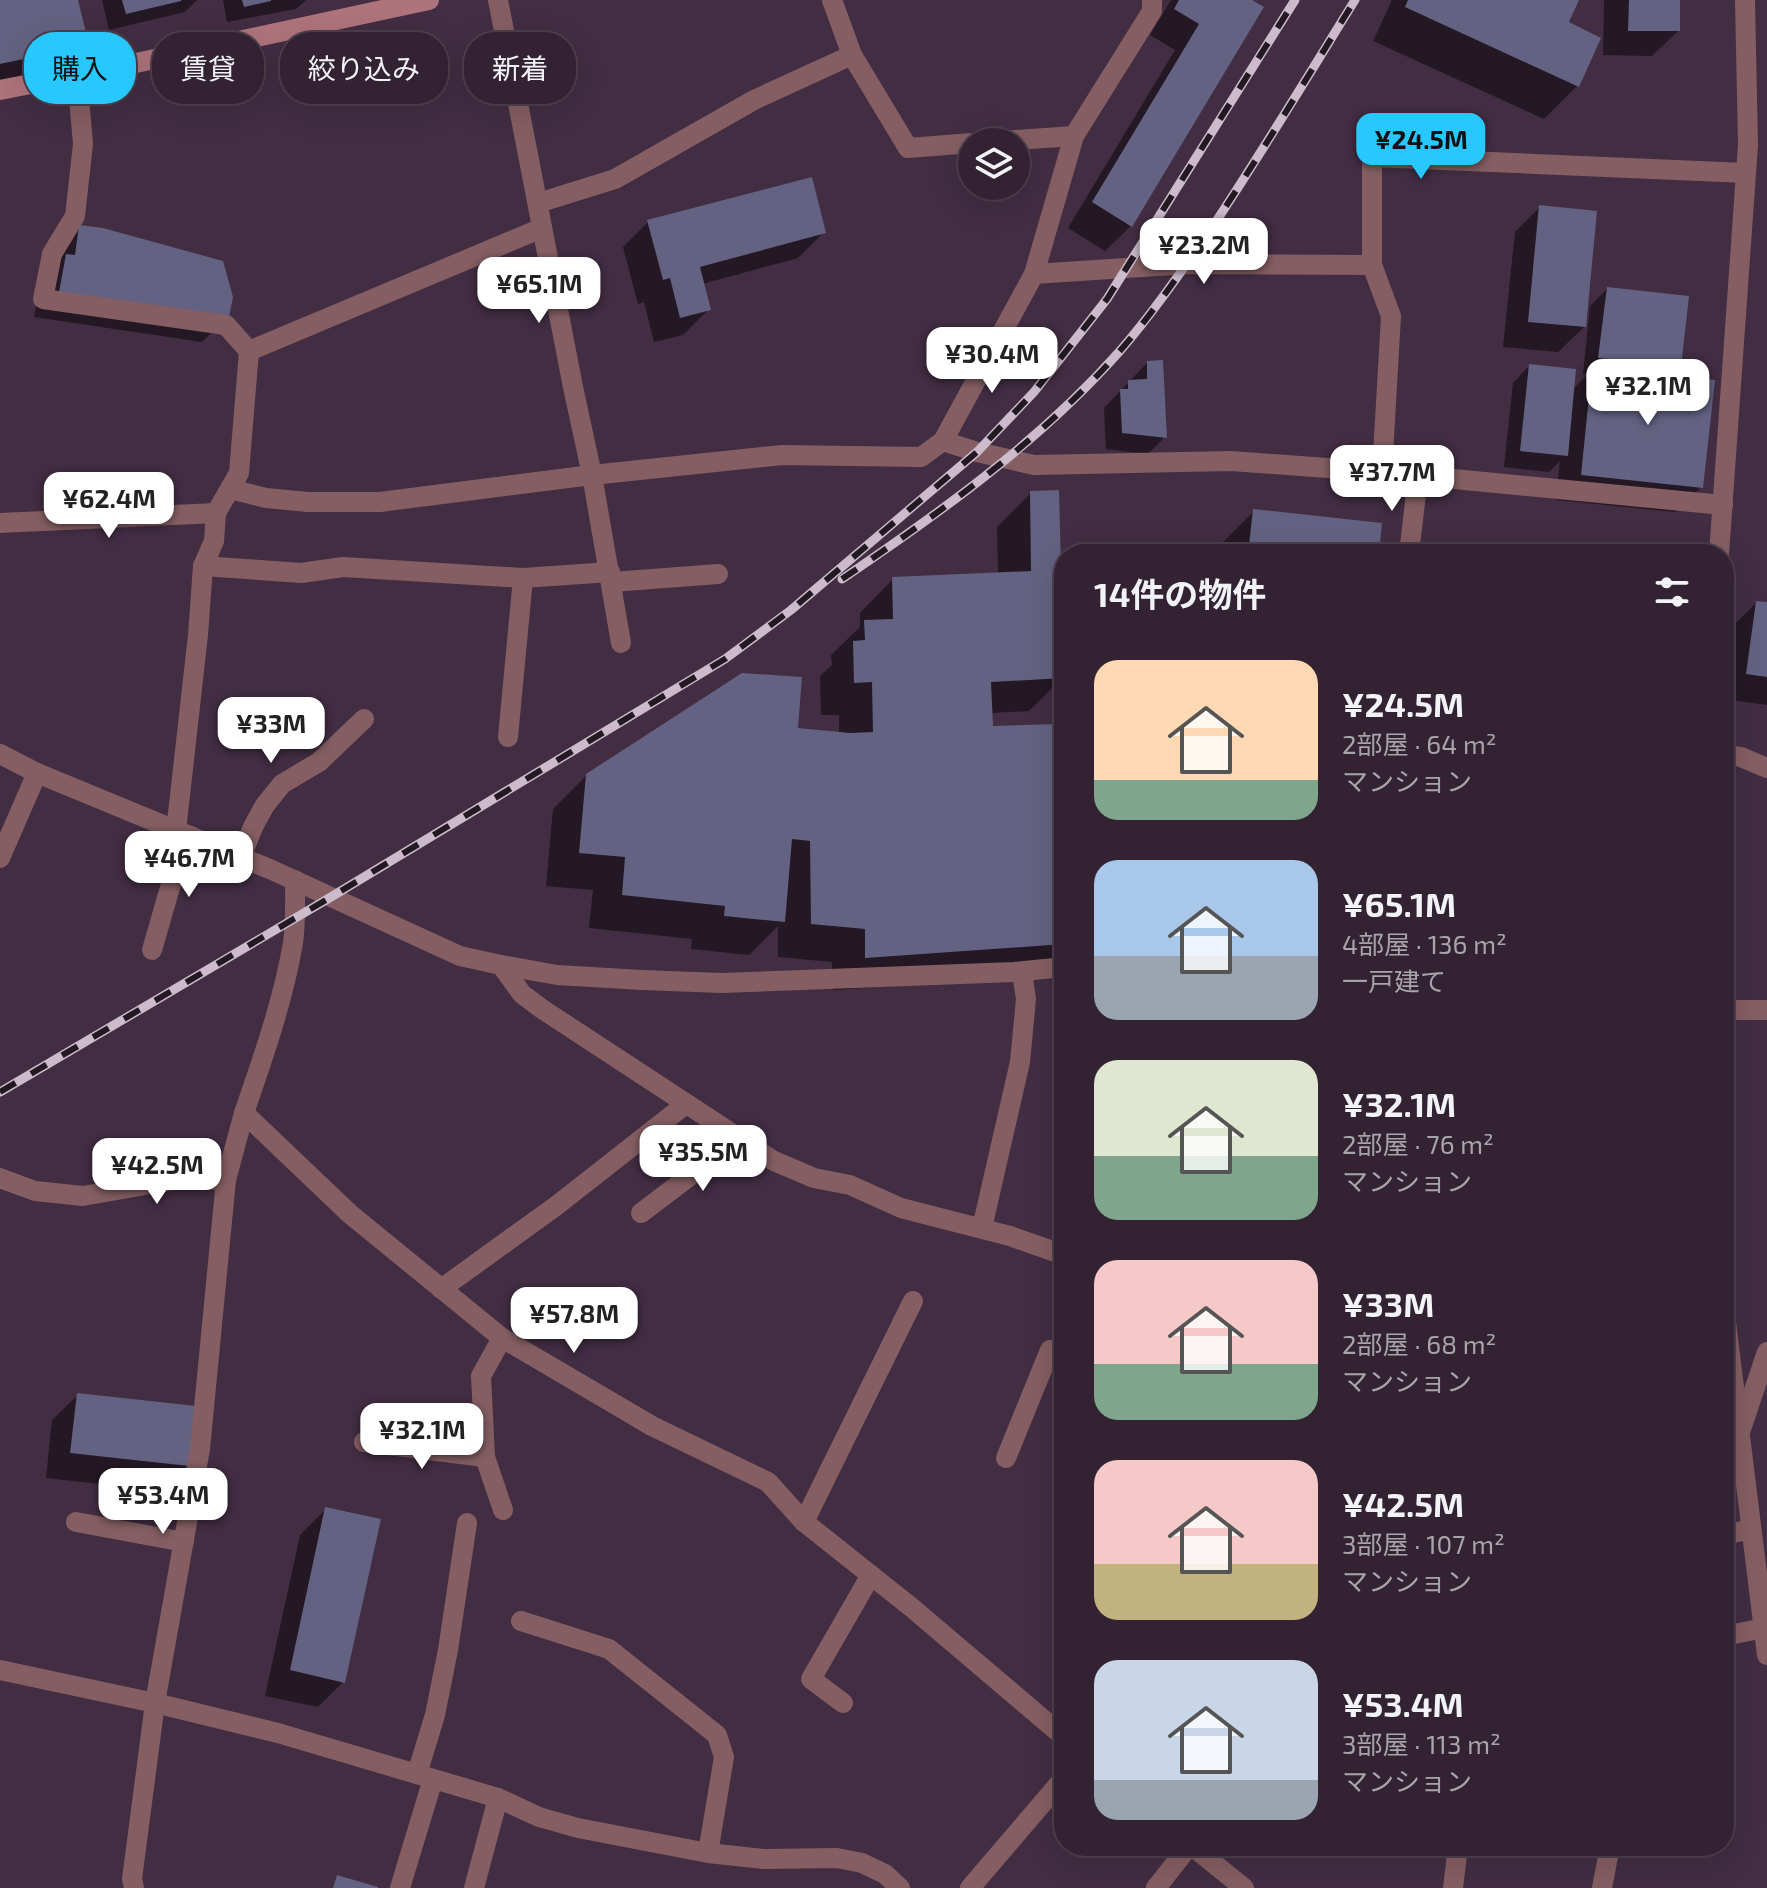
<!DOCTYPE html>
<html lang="ja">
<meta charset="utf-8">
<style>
:root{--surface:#322232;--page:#3a2a3a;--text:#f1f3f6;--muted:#a8a4ac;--line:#4d3f4d;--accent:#27c8ff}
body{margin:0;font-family:"Exo 2","Noto Sans JP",sans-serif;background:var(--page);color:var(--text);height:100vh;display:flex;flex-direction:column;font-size:30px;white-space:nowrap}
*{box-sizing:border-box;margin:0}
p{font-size:26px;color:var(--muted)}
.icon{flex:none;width:44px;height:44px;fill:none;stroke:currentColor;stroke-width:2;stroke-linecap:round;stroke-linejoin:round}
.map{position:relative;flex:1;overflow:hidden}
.details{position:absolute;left:1054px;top:544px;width:680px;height:1312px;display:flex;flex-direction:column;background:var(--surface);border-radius:32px;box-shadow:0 8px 32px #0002,0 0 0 2px var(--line)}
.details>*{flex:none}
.hud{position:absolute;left:24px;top:32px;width:760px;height:72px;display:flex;gap:16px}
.buttons{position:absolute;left:958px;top:128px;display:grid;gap:16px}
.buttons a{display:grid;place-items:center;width:72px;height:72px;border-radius:50%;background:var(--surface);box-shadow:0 8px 32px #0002,0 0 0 2px var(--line);font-size:40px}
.price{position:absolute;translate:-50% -68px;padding:0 18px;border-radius:16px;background:#fff;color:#222;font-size:26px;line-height:52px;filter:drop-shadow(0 2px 4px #0008)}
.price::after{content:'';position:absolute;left:50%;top:48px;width:24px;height:18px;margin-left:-12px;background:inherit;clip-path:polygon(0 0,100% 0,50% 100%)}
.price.on{background:var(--accent);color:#111}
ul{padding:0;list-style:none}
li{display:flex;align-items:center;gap:24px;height:200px;padding:0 40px}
li span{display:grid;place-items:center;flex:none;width:224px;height:160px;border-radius:24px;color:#555}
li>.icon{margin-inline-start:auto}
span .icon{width:96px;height:96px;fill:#fffc;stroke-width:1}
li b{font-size:34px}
h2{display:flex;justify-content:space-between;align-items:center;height:96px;padding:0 40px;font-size:34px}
.tag{padding:0 28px;border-radius:32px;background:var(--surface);box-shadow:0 8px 32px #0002,0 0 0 2px var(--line);font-size:28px;line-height:72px}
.tag.on{background:var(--accent);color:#111}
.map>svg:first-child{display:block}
</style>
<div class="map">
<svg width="1767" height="1888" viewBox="0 0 1767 1888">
<rect width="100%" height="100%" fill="#422d42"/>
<!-- shadow -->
<g fill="#0007" fill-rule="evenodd">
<polygon points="0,0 76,0 87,44 53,78 0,89"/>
<polygon points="102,0 197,0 185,12 109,30"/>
<polygon points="223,0 306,0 296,9 227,22"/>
<polygon points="1171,0 1248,0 1131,226 1105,251 1068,228 1175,50 1150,35"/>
<polygon points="1392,0 1577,0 1566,23 1577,86 1544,119 1373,41"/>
<polygon points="1604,0 1678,0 1678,31 1652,56 1603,55"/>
<polygon points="1540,207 1584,327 1558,352 1503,347 1515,232"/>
<polygon points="648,222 824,232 798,258 702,284 709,309 683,335 654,342 644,302 638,304 623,247"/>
<polygon points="79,227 228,316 202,342 34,317 41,281"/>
<polygon points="1607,289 1679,366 1669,377 1701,487 1675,512 1556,500 1560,461 1549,472 1504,467 1513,383 1529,366 1572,390 1587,375 1583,374 1590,306"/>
<polygon points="1147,363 1165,437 1148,454 1106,449 1104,408"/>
<path d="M 1031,493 L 1060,585 L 1064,581 L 1064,725 L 1058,725 L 1059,763 L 1064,763 L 1064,975 L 833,990 L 832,962 L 778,957 L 778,926 L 749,955 L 691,949 L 692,939 L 589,928 L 593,890 L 546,886 L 553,809 L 587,775 L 795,730 L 839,734 L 839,715 L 821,715 L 820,676 L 832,665 L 831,655 L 860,627 L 860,613 L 893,579 L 998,574 L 997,527 ZM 1054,686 L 1055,726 L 991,729 L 990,713 L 1029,711 Z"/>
<polygon points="1254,511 1377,554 1219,554 1220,545"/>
<polygon points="1756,603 1767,604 1767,705 1724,699 1724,680 1731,628"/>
<polygon points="78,1395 188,1465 162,1491 46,1478 52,1420"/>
<polygon points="326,1509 343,1682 318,1707 265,1696 300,1535"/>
</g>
<!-- building -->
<g fill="#636282">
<polygon points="0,0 78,0 89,45 0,64"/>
<polygon points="122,0 181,0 181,1 126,14"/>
<polygon points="242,0 271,0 271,1 244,7"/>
<polygon points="1179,0 1252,0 1264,7 1132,227 1092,202 1199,24 1174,9"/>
<polygon points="1408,0 1579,0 1569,22 1601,38 1579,87 1405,7"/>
<polygon points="1629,0 1680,0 1680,31 1628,31"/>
<polygon points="812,177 826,233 700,267 711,310 680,318 670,278 663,280 647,220"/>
<polygon points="1539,205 1597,211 1586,327 1528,322"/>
<polygon points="79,225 103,228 223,261 233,297 229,317 59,292 66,254 75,255"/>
<polygon points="1607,287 1689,296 1681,367 1598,358"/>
<polygon points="1163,360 1167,438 1122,433 1120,389 1128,389 1128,380 1147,379 1147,361"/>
<polygon points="1529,364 1576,369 1568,456 1520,451"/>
<polygon points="1592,367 1715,380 1703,488 1581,475"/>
<polygon points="1059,490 1064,678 991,682 993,726 1060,724 1061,761 1064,761 1064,944 865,958 865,929 811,924 810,841 792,839 785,922 724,916 725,906 622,895 625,857 579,853 586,774 742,673 802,677 798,728 850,733 873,732 872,682 854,683 853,641 865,640 864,620 893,619 892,577 1031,571 1030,491"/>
<polygon points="1253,509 1382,523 1379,554 1248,554"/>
<polygon points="1756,601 1767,602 1767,677 1746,674"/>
<polygon points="77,1393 196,1406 189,1466 70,1453"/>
<polygon points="325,1507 381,1519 345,1683 290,1670"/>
<polygon points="337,1875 378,1887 378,1888 333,1888"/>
</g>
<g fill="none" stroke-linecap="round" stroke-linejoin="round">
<!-- street -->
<g stroke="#845e62" stroke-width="20">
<polyline points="498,0 573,387 592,475 621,643"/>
<polyline points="832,0 852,55 908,148 972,143"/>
<polyline points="77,75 83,144 75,216 52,254 43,299 226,325 249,351"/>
<polyline points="986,142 1074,136"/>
<polyline points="538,203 615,179 754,100 852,55"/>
<polyline points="1034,274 1187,264 1372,265"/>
<polyline points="943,441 977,452 1034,465 1231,461 1382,472 1723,505"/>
<polyline points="1382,472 1391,316 1372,265 1372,157 1746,173"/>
<polyline points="230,489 266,498 308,502 380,502 592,475 782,455 921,457 943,441 1034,274 1074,136 1152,11 1152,0"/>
<polyline points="0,523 216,513"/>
<polyline points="1409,554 1418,476"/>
<polyline points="1719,554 1748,145 1745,0"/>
<polyline points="203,566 301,573 343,567 523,578 610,572"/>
<polyline points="612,582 718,574"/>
<polyline points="508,737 523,578"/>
<polyline points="0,754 37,773 272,870 460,956 501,965 557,975 642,980 722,983 1014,972 1064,967"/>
<polyline points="1724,754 1741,757 1767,768"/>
<polyline points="176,831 198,635 203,566 214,541 216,513 239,473 249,351 542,228"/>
<polyline points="241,857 253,827 265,805 282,784 319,762 364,719"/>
<polyline points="0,858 37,773"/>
<path d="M 295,880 C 295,901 296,922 293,943 C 283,1001 263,1058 244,1113 L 350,1214 L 502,1338 L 652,1426 L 768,1482 L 804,1522 L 911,1607 L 1064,1737"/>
<polyline points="152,950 171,884 191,836"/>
<polyline points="501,965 522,994 542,1009 774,1161 814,1178 850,1185 901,1208 1010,1236 1064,1255"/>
<polyline points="1724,1010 1767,1010"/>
<polyline points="0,1178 35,1191 83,1196 179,1179 226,1180 244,1113"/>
<polyline points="641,1213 740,1138"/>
<polyline points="982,1228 1020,1062 1026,999 1022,972"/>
<polyline points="441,1289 556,1206 686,1104"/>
<polyline points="1724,1306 1767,1655"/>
<polyline points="502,1338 481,1376 485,1457 503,1510"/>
<polyline points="1724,1437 1739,1435 1767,1352"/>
<polyline points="364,1442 485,1457"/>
<polyline points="1006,1458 1050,1350 1064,1354"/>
<polyline points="76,1522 184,1542"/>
<polyline points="804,1522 913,1301"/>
<polyline points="1724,1535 1751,1529"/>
<polyline points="521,1621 609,1649 717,1735 724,1757 708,1853"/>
<polyline points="1724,1636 1764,1628"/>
<polyline points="0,1670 155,1703 278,1733 498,1798 539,1817 578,1828 708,1853 764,1859 837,1858 862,1863 885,1874 900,1888"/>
<polyline points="843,1703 811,1679 871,1575"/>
<polyline points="417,1774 435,1715 448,1650 467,1523"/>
<polyline points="1192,1846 1244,1888"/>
<polyline points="134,1888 132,1879 155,1703 200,1449 226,1180"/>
<polyline points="400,1888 433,1779"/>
<polyline points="474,1888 498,1798"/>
<polyline points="970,1888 1064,1778"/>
<polyline points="1156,1888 1189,1846"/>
<polyline points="1453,1888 1458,1846"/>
<polyline points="1602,1888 1610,1846"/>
</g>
<!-- secondary -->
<polyline stroke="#ae737b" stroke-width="20" points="0,90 122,66 429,0"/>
<defs>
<g id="rail">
<path d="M 842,579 C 941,512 1039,442 1119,352 C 1153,313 1183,269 1213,226 C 1262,152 1308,76 1355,0"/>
<polyline points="0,1092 331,897 725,659 791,610 977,452 1034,392 1107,299 1295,0"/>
</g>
</defs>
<!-- rail casing -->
<use href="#rail" stroke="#cbbbcb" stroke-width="9"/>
<!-- rail -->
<use href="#rail" stroke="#231923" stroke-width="6" stroke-dasharray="18" stroke-linecap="butt"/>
</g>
</svg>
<div class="buttons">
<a><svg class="icon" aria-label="layers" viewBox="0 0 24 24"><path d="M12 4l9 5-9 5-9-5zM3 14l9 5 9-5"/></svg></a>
</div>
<b class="price on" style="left:1421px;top:181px">¥24.5M</b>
<b class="price" style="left:1204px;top:286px">¥23.2M</b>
<b class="price" style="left:539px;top:325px">¥65.1M</b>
<b class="price" style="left:992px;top:395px">¥30.4M</b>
<b class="price" style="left:1648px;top:427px">¥32.1M</b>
<b class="price" style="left:1392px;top:513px">¥37.7M</b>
<b class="price" style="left:109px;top:540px">¥62.4M</b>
<b class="price" style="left:271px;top:765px">¥33M</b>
<b class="price" style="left:189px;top:899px">¥46.7M</b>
<b class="price" style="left:703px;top:1193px">¥35.5M</b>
<b class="price" style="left:157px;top:1206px">¥42.5M</b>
<b class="price" style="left:574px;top:1355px">¥57.8M</b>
<b class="price" style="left:422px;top:1471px">¥32.1M</b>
<b class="price" style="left:163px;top:1536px">¥53.4M</b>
<div class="hud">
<a class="tag on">購入</a>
<a class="tag">賃貸</a>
<a class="tag">絞り込み</a>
<a class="tag">新着</a>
</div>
<section class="details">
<h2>14件の物件<svg class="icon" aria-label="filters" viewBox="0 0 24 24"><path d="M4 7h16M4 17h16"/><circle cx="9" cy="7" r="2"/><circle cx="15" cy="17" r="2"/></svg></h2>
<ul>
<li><span style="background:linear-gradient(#ffd9b3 75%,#7fa58c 0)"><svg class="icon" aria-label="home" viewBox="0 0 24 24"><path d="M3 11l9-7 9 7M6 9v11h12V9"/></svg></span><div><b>¥24.5M</b><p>2部屋 · 64 m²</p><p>マンション</p></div></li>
<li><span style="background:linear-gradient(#a9c7e8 60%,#9aa5b1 0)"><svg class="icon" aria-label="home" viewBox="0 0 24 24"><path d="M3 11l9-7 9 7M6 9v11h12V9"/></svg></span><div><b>¥65.1M</b><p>4部屋 · 136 m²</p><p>一戸建て</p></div></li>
<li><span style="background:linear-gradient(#dfe7d0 60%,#7fa58c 0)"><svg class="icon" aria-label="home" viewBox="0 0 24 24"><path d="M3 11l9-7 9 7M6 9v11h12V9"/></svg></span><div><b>¥32.1M</b><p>2部屋 · 76 m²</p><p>マンション</p></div></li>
<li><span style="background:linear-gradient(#f6c9c9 65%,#7fa58c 0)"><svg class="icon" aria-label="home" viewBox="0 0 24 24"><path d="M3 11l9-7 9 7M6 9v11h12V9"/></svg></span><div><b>¥33M</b><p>2部屋 · 68 m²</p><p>マンション</p></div></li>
<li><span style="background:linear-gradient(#f6c9c9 65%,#c2b280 0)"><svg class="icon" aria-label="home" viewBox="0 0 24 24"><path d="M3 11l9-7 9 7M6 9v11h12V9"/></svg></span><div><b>¥42.5M</b><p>3部屋 · 107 m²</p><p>マンション</p></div></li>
<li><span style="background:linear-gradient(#c9d6e8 75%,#9aa5b1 0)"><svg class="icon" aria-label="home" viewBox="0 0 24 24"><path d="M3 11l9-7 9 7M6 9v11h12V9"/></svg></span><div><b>¥53.4M</b><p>3部屋 · 113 m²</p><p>マンション</p></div></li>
</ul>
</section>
</div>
